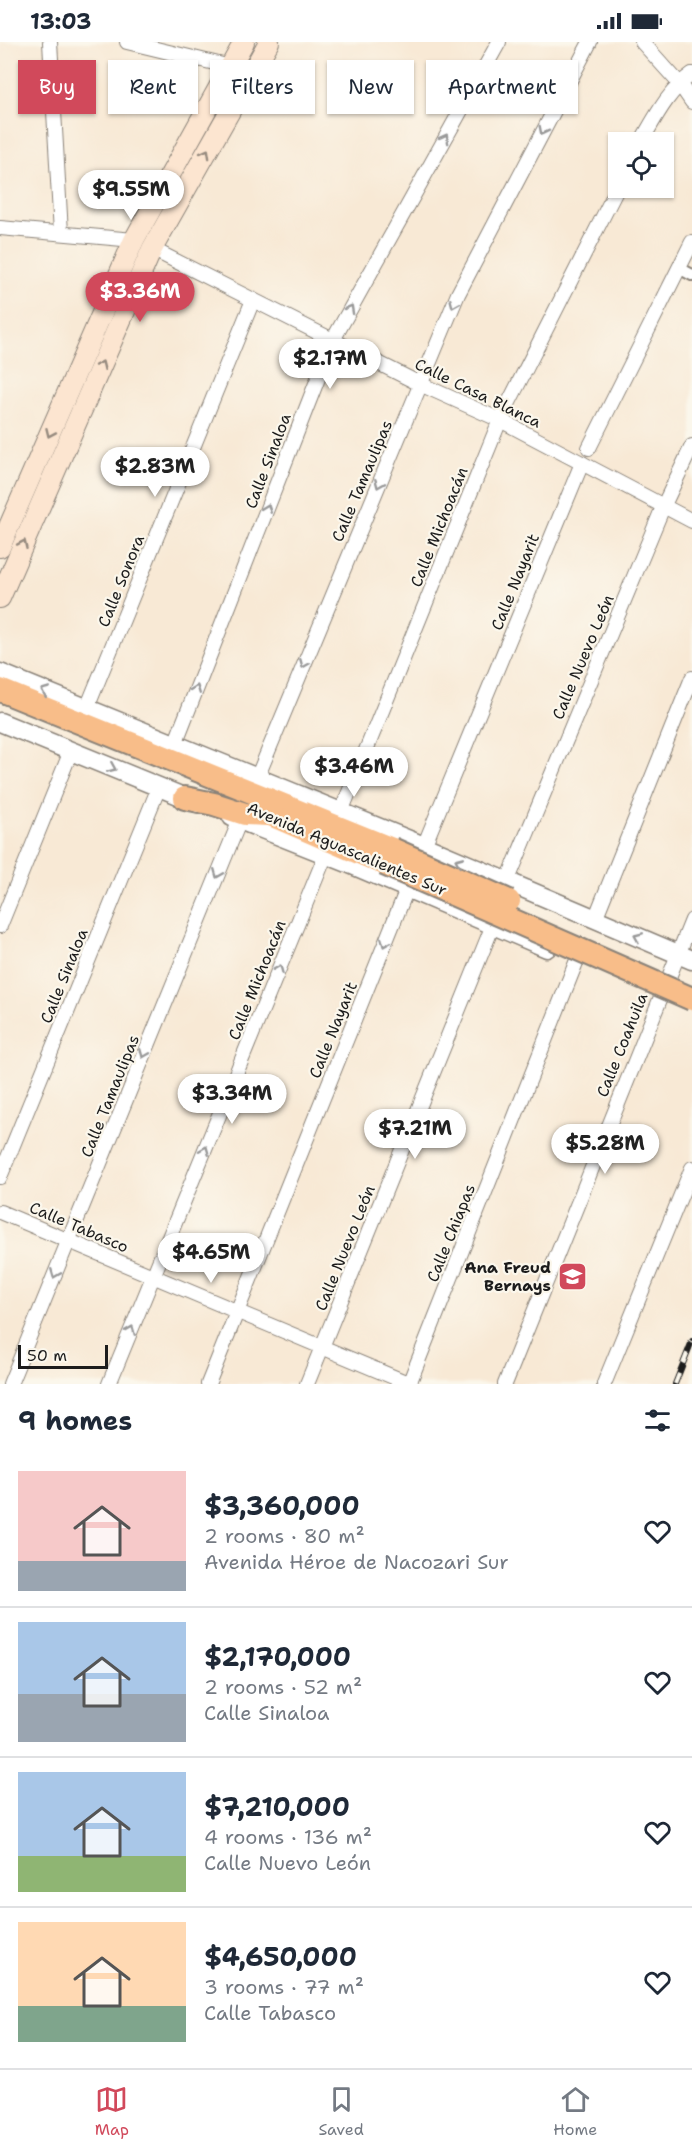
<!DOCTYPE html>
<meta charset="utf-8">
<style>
:root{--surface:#fff;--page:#f6f6f7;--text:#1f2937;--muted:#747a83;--line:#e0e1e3;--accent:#d1495b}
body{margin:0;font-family:"Shantell Sans",sans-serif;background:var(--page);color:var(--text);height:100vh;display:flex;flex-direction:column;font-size:22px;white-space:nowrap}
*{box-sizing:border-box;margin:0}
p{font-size:20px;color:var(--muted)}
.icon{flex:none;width:33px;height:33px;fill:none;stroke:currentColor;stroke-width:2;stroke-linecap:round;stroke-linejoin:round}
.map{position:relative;height:1342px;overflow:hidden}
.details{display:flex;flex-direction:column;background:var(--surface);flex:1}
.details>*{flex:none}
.banner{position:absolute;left:18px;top:18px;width:657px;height:54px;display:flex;gap:12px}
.buttons{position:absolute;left:608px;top:90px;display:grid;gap:12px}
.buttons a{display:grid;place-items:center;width:66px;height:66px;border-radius:0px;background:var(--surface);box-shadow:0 2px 4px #0004;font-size:30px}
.scale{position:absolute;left:18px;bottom:15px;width:90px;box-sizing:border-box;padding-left:6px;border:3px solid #1c1c1c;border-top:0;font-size:16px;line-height:21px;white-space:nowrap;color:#1c1c1c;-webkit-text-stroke:4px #fbf7ec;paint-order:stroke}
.price{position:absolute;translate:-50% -51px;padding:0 14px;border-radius:21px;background:#fff;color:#222;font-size:20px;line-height:39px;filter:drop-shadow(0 2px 3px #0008)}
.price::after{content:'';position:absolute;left:50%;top:36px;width:18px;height:14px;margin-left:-9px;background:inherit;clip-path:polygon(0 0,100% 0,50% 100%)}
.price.selected{background:var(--accent);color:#fff}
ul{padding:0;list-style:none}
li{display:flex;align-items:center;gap:18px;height:150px;padding:0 18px}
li+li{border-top:2px solid var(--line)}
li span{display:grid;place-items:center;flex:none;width:168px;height:120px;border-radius:0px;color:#555}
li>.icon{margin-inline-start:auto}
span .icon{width:72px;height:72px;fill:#fffc;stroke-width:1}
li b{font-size:26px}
h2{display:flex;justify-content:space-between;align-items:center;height:72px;padding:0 18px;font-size:26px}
.chip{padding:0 21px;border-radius:0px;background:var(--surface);box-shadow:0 2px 4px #0004;font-size:21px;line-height:54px}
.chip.selected{background:var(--accent);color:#fff}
.status{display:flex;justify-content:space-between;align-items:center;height:42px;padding:0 30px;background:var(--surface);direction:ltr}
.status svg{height:16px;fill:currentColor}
.tabs{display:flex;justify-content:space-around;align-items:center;height:84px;border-top:2px solid var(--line);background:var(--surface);font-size:16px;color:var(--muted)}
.tabs a{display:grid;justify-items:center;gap:3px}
.tabs .selected{color:var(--accent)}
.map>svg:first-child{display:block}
</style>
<div class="status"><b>13:03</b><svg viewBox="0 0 49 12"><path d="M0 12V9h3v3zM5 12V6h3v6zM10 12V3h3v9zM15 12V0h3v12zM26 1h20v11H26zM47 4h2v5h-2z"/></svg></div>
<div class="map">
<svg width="692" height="1342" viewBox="0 0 692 1342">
<rect width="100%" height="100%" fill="#fbf7ec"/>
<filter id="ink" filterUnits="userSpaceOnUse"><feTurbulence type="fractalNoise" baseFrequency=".0167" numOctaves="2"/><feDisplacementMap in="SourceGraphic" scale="12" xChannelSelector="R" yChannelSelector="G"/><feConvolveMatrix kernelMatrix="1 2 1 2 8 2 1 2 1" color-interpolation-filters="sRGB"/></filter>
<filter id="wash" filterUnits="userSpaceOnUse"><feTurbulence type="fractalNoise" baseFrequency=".008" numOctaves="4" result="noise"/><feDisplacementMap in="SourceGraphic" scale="24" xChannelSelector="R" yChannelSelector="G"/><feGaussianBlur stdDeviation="1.35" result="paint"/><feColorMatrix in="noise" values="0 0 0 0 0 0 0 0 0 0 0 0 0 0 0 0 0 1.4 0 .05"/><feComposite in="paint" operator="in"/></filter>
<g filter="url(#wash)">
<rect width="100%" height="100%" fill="#f8e9d5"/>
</g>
<g filter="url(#ink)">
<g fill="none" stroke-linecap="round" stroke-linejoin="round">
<defs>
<polyline id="pedestrian" points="679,226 692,233"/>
<g id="minor">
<polyline points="50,0 61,191"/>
<polyline points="127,0 231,25"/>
<polyline points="642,0 679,41 692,60"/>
<path d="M 641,100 C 655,76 668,49 692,32"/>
<polyline points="0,186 134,198"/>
<polyline points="152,207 420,342 500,378 692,479"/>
<polyline points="589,406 692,200"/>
<polyline points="87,666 253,258"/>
<polyline points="175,702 333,298 499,0"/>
<polyline points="257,736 458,252 590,0"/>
<polyline points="341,770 500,378 618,145"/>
<polyline points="424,804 582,421"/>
<polyline points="507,840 663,465 692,404"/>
<polyline points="595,877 692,636"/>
<polyline points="0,884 71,709"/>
<polyline points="0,1135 159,745"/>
<polyline points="0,1170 410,1342"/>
<polyline points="10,1342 240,778"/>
<polyline points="109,1342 326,812"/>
<polyline points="208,1342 407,847"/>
<polyline points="307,1342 493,883"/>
<polyline points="409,1342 577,918"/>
<polyline points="505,1342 692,878"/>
<polyline points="604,1342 692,1126"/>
</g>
<g id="tertiary">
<polyline points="0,631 424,804 692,918"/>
<polyline points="0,680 198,761"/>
<polyline points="232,775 350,822 547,906"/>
</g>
<g id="secondary">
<polyline points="0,505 134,198 244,0"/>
<polyline points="0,556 152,207 269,0"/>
</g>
<g id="primary">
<polyline points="0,648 392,807"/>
<polyline points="185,756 214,762 245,772 268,773"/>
<polyline points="263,770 384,822"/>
</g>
</defs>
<!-- pedestrian casing -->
<use href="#pedestrian" stroke="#8a8278" stroke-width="14"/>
<!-- minor casing -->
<use href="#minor" stroke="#8a8278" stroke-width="16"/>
<!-- tertiary casing -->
<use href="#tertiary" stroke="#8a8278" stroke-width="21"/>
<!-- secondary casing -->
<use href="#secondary" stroke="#8a8278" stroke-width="22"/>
<!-- primary casing -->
<use href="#primary" stroke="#8a8278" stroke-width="26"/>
<!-- pedestrian -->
<use href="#pedestrian" stroke="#fff" stroke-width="10"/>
<!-- minor -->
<use href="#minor" stroke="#fff" stroke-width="14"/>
<!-- tertiary -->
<use href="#tertiary" stroke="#fff" stroke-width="18"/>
<!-- secondary -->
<use href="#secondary" stroke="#fce5d0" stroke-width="20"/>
<!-- primary -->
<use href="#primary" stroke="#f8bd89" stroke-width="22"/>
<defs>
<polyline id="rail" points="675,1342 692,1299"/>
</defs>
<!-- rail casing -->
<use href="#rail" stroke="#1c1c1c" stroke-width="6"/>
<!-- rail -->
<use href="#rail" stroke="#fbf7ec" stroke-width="4" stroke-dasharray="11" stroke-linecap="butt"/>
<defs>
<g id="primary-bridge">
<polyline points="392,807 509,859"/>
<polyline points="384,822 692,957"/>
</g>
</defs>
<!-- primary-bridge casing -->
<use href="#primary-bridge" stroke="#8a8278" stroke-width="26" stroke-linecap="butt"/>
<!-- primary-bridge -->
<use href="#primary-bridge" stroke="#f8bd89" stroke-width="22"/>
</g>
<!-- one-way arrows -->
<defs><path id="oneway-chevron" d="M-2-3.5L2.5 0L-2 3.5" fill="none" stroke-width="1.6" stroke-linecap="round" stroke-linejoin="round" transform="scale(1.5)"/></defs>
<g stroke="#999">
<use href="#oneway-chevron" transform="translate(543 89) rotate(117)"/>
<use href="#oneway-chevron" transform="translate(445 96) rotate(-61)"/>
<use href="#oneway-chevron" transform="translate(454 262) rotate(113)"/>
<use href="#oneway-chevron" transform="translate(350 267) rotate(-61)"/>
<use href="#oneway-chevron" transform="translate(379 442) rotate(113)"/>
<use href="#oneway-chevron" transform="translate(267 466) rotate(-69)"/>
<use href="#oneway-chevron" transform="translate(304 622) rotate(113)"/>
<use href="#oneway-chevron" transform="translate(196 647) rotate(-69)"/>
<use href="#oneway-chevron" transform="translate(45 649) rotate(-158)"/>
<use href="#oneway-chevron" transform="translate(112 726) rotate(23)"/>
<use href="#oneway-chevron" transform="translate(459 819) rotate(-157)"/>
<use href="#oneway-chevron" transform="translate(218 832) rotate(112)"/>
<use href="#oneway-chevron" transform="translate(638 895) rotate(-157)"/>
<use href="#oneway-chevron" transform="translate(385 901) rotate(112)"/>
<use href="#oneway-chevron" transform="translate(279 927) rotate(-68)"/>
<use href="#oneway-chevron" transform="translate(144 1012) rotate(112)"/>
<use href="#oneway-chevron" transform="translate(205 1108) rotate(-68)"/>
<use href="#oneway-chevron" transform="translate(55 1232) rotate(112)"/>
<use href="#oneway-chevron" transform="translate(131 1288) rotate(-68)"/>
</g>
<g stroke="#978b7f">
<use href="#oneway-chevron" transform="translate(206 111) rotate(-61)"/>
<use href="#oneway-chevron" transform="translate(101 323) rotate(-66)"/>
<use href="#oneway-chevron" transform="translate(50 391) rotate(114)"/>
<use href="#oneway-chevron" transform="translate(23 502) rotate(-66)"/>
</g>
</g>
<!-- icons -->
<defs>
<symbol id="school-square" viewBox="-11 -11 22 22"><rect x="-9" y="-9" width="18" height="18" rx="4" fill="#d1495b" stroke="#fbf7ec"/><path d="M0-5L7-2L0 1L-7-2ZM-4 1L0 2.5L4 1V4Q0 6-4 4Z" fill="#fff"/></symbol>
</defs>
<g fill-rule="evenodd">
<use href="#school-square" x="556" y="1218" width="33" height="33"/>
</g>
<g text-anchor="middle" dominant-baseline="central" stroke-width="4.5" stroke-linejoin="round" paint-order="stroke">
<!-- street labels -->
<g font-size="16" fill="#1c1c1c" stroke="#fbf7ec">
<text transform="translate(478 351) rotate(26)">Calle Casa Blanca</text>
<text transform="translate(268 419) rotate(-69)">Calle Sinaloa</text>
<text transform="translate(362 439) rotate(-67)">Calle Tamaulipas</text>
<text transform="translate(439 485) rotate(-68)">Calle Michoacán</text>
<text transform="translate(121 539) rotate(-68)">Calle Sonora</text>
<text transform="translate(515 540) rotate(-68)">Calle Nayarit</text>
<text transform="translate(583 615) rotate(-67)">Calle Nuevo León</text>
<text transform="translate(347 807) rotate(23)">Avenida Aguascalientes Sur</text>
<text transform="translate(64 934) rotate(-68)">Calle Sinaloa</text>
<text transform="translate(257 938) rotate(-68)">Calle Michoacán</text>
<text transform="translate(333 988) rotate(-68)">Calle Nayarit</text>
<text transform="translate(622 1003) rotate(-68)">Calle Coahuila</text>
<text transform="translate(110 1054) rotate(-68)">Calle Tamaulipas</text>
<text transform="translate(79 1185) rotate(23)">Calle Tabasco</text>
<text transform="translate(451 1191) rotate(-68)">Calle Chiapas</text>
<text transform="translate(345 1206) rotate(-68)">Calle Nuevo León</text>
</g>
<!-- poi labels -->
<g font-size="16" font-weight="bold" fill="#1c1c1c" stroke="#fbf7ec" text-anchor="end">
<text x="551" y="1225">Ana Freud<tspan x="551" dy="18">Bernays</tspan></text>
</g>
</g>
</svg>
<div class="buttons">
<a><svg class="icon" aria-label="locate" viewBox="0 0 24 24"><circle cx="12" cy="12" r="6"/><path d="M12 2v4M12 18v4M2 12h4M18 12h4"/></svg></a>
</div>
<div class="scale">50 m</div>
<b class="price" style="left:131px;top:179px">$9.55M</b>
<b class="price selected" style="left:140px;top:281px">$3.36M</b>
<b class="price" style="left:330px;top:348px">$2.17M</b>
<b class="price" style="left:155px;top:456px">$2.83M</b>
<b class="price" style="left:354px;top:756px">$3.46M</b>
<b class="price" style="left:232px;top:1083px">$3.34M</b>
<b class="price" style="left:415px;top:1118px">$7.21M</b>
<b class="price" style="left:605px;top:1133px">$5.28M</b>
<b class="price" style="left:211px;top:1242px">$4.65M</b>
<div class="banner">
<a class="chip selected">Buy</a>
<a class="chip">Rent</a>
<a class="chip">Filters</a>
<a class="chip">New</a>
<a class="chip">Apartment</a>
</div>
</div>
<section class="details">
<h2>9 homes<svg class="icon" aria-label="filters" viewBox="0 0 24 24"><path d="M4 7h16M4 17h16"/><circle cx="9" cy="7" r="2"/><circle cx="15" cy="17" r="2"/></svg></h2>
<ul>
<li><span style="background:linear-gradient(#f6c9c9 75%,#9aa5b1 0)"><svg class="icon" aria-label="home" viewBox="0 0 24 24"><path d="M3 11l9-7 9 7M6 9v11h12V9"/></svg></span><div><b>$3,360,000</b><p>2 rooms · 80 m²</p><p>Avenida Héroe de Nacozari Sur</p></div><svg class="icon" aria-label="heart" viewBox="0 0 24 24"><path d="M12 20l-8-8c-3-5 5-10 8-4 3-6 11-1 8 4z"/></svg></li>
<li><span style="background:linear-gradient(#a9c7e8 60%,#9aa5b1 0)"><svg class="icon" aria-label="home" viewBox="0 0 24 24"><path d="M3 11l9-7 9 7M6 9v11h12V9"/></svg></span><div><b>$2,170,000</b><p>2 rooms · 52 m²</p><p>Calle Sinaloa</p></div><svg class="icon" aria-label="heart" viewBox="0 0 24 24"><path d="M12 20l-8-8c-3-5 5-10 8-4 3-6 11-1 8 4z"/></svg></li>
<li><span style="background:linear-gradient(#a9c7e8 70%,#8fb573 0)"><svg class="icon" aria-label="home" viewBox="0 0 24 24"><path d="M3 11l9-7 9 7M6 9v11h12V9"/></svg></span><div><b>$7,210,000</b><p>4 rooms · 136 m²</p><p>Calle Nuevo León</p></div><svg class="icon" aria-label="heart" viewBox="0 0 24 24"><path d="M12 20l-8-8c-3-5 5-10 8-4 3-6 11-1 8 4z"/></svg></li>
<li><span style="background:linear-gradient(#ffd9b3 70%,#7fa58c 0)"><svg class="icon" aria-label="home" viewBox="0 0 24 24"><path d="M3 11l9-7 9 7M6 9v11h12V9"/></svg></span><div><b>$4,650,000</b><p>3 rooms · 77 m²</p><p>Calle Tabasco</p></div><svg class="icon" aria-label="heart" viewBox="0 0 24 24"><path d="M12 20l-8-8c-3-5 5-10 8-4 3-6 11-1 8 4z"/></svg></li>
</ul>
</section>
<nav class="tabs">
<a class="selected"><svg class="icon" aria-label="map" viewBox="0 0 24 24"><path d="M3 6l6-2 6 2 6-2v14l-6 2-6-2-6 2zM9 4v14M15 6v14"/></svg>Map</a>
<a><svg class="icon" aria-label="saved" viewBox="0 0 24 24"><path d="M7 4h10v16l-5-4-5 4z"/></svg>Saved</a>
<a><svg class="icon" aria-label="home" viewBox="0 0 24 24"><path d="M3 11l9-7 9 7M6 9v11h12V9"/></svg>Home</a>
</nav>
